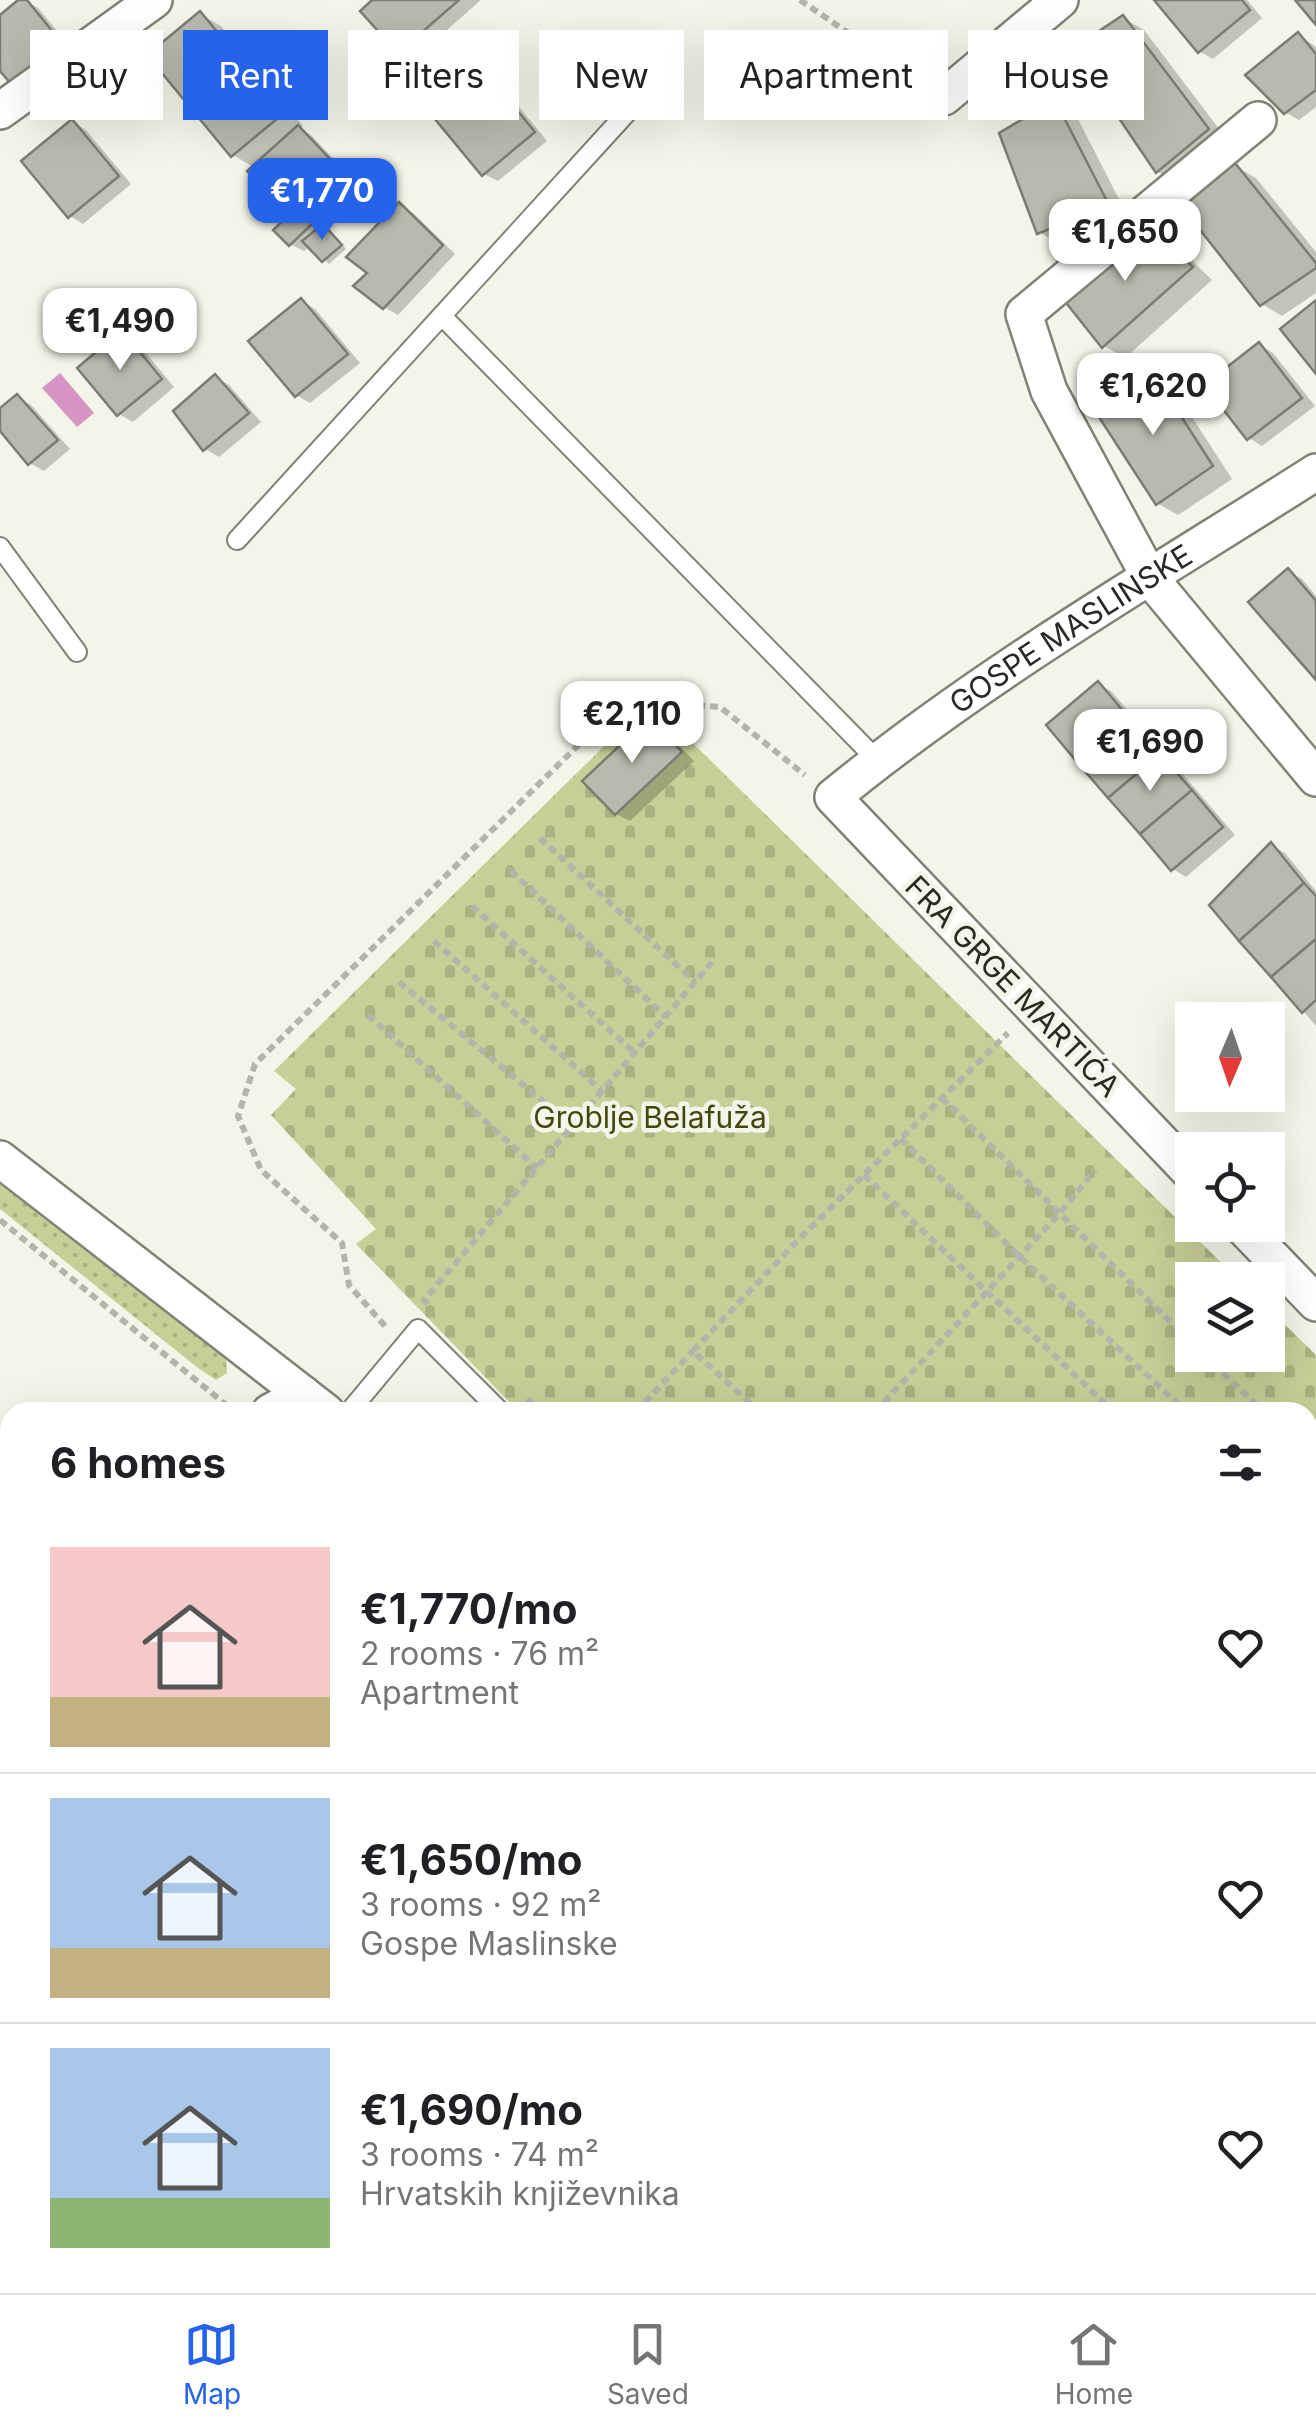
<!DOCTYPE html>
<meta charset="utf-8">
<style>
:root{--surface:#fff;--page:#f2f2f2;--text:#202124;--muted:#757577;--line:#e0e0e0;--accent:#2563eb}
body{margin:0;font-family:Inter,sans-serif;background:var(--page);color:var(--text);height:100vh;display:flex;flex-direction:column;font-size:38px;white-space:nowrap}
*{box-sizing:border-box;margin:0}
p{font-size:32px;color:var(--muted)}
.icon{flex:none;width:55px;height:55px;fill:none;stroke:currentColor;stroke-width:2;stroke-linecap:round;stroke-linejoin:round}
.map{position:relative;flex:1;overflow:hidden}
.side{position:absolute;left:0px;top:1402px;width:1318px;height:892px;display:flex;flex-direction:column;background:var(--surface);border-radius:30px 30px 0 0;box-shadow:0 10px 40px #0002}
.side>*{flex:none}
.guide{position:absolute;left:30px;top:30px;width:1258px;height:90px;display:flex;gap:20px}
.needle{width:65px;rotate:182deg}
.buttons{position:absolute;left:1175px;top:1002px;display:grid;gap:20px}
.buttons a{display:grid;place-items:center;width:110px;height:110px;border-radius:0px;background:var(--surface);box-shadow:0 10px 40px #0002;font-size:50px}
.price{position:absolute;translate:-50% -85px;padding:0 22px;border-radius:20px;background:#fff;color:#222;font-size:32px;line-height:65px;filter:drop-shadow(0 2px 5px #0008)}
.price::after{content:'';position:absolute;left:50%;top:60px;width:30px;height:22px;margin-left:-15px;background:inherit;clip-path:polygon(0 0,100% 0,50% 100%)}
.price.selected{background:var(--accent);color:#fff}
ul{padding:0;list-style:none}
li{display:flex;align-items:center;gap:30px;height:250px;padding:0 50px}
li+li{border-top:2px solid var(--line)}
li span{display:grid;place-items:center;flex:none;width:280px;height:200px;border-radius:0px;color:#555}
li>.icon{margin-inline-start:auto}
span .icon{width:120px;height:120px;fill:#fffc;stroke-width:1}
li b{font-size:42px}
h2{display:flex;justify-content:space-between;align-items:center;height:120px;padding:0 50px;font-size:42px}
.tag{padding:0 35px;border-radius:0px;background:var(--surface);box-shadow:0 10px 40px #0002;font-size:35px;line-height:90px}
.tag.selected{background:var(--accent);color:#fff}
.dock{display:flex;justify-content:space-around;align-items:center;height:140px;border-top:2px solid var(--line);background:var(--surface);font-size:28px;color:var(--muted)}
.dock a{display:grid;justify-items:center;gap:5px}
.dock .selected{color:var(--accent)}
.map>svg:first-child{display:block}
</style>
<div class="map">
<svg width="1316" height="2293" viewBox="0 0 1316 2293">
<defs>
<pattern id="grass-dots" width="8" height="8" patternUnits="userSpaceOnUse" patternTransform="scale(2.5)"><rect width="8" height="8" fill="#c7ce96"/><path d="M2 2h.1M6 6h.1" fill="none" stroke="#abb181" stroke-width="1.8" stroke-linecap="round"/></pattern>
<pattern id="cemetery-stones" width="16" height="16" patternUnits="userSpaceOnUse" patternTransform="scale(2.5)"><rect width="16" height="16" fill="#c7ce96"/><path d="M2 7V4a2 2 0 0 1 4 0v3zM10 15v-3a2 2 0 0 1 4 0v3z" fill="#abb181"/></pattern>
</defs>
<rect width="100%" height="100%" fill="#f3f5e8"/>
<!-- grass -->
<g fill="url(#grass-dots)">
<polygon points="0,1176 219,1347 226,1358 227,1373 216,1380 198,1368 0,1209"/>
<polygon points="10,2032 10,2285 1232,2285 1242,2293 0,2293 0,2051"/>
</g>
<!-- cemetery -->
<polygon fill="url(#cemetery-stones)" points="650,701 1239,1280 1192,1280 1192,1355 1268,1355 1268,1308 1316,1355 1316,1587 1308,1596 1308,1412 519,1412 356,1244 376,1229 271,1115 296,1089 274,1071"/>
<!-- water -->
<polygon fill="#d795c3" points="60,373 94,413 77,427 42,388"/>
<!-- shadow -->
<g fill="#0003">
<polygon points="22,0 37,7 74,51 26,90 0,67 0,18"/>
<polygon points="376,0 481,0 414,59 400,51 364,11"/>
<polygon points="1157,0 1247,0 1262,18 1213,59 1199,51"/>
<polygon points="200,14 221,26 303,126 300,129 312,136 357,184 331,208 340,218 329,229 346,249 329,264 310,246 304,251 290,244 292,216 255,168 233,155"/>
<polygon points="1123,18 1144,30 1229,142 1179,183 1158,172 1076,50"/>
<polygon points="1299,35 1316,47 1316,107 1299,120 1285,112"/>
<polygon points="483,71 496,79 547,141 498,181 484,174"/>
<polygon points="1055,103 1076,115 1128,217 1060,244 1039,232"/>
<polygon points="73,122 86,130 131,184 83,224 70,216"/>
<polygon points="1235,166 1256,178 1316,252 1316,293 1282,316 1262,304"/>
<polygon points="399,205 413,213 455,254 398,315 384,307 371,272"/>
<polygon points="1150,227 1170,239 1212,280 1125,358 1104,346"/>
<polygon points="301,301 315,309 360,363 310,403 296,395"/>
<polygon points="123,333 136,341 174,387 133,422 119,414"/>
<polygon points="1260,345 1273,353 1315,406 1262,446 1249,438"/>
<polygon points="1152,374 1172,386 1232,479 1178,515 1157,503"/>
<polygon points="215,377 229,385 261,422 219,457 205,449"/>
<polygon points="17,397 31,405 70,449 44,471 30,463 0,428 0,411"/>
<polygon points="1288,571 1302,579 1316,596 1316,677"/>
<polygon points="1098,684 1112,692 1235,835 1186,877 1173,869"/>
<polygon points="650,721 663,729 694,761 630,821 616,814"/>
<polygon points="1272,846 1285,853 1316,891 1316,1026 1212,905"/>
</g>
<!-- building -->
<g fill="#b8baae" stroke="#7b7d71" stroke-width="2.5">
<polygon points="18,0 27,0 61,42 11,84 0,71 0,15"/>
<polygon points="372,0 459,0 398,53 360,11"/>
<polygon points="1154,0 1242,0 1250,10 1198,53"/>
<polygon points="1295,0 1316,0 1316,25"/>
<polygon points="200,11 284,113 231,157 147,55"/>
<polygon points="1123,15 1209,129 1156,173 1072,49"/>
<polygon points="1298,32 1316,54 1316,90 1284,114 1245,75"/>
<polygon points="482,68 535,132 482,176 429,112"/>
<polygon points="1055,100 1109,205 1037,234 999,133"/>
<polygon points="72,119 119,176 68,218 21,161"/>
<polygon points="298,125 345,175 319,199 328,209 289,246 273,230 288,216 247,171"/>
<polygon points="1235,163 1316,263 1316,268 1260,306 1182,207"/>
<polygon points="399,202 443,245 383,309 353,286 367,273 346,257"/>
<polygon points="323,224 342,245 322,262 302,241"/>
<polygon points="1149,224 1193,267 1102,348 1059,294"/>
<polygon points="301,298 348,354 295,397 248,341"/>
<polygon points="1316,300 1316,374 1280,329"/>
<polygon points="122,330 162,379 117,416 77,368"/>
<polygon points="1259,342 1302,398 1247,440 1204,385"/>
<polygon points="1152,371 1213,466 1156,505 1093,408"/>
<polygon points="215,374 249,413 203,451 173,411"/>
<polygon points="17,394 58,440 28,465 0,431 0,408"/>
<polygon points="1288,568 1316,601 1316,680 1248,602"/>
<polygon points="1098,681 1129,718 1077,762 1046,725"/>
<polygon points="649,718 682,752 615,815 582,781"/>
<polygon points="1129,718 1160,754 1108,798 1077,762"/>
<polygon points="1160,754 1192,790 1140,834 1108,798"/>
<polygon points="1192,790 1223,827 1171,871 1140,834"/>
<polygon points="1271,842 1304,883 1239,941 1209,905"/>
<polygon points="1304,883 1316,896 1316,939 1271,977 1239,941"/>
<polygon points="1316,939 1316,1000 1302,1013 1271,977"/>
<polygon points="0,1658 10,1658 10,1782 7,1782 0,1733"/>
<polygon points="0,1908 10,1914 10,1973 0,1968"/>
</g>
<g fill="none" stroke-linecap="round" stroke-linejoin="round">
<defs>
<g id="service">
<polyline points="442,316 878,761"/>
<polyline points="237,540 643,95"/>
<polyline points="0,547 77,652"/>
<polyline points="349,1412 418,1329 501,1412"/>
</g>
<g id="minor">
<polyline points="944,97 1060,0"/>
<polyline points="0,111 154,0"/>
<polyline points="1258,120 1024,314 1049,391 1150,578 1316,778"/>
<polyline points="0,1159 326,1412"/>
<path id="s1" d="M 1192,1174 L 833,797 C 983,674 1153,576 1316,472"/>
<polyline points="1241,1225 1316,1303"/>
<polyline points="270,1412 303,1394"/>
<polyline points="0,1529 10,1546 0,1558"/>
<polyline points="1308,1639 1316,1631"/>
<polyline points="0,1893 10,1899"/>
<polyline points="1308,2256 1316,2264"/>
</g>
</defs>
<!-- service casing -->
<use href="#service" stroke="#808276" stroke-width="22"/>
<!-- minor casing -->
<use href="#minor" stroke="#808276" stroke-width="40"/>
<!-- path -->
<g stroke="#b3b4aa" stroke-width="6" stroke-dasharray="8 5" stroke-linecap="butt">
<polyline points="800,0 913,77"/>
<polyline points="540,838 695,982"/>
<polyline points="511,871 666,1017"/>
<polyline points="472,906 635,1053"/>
<polyline points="434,941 602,1091"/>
<polyline points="399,982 573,1126"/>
<polyline points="368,1015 537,1168"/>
<polyline points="942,1098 1192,1343"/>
<polyline points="901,1139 1019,1256 1187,1412"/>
<polyline points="864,1175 1114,1412"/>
<polyline points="0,1220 235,1412"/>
<polyline points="428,1304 424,1300 712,962"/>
<polyline points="385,1326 349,1285 342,1243 261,1170 238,1116 255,1064 621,703 650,701 720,707 805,775"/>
<polyline points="1204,1355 1264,1412"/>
<polyline points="527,1399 540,1412"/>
<polyline points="636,1412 693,1351"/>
<polyline points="760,1412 693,1351 800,1238 1008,1033"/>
<polyline points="875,1412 1059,1214 1095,1170"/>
<polyline points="1308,1455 1316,1463"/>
<polyline points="1308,1525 1316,1533"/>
<polyline points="1308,2188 1316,2200"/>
<polyline points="1267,2285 1275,2293"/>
<polyline points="1215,2293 1226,2285"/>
</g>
<!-- service -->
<use href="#service" stroke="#fff" stroke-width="18"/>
<!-- minor -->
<use href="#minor" stroke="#fff" stroke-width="35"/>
</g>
<g text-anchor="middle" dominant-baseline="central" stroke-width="9" stroke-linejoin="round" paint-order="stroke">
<!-- street labels -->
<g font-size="30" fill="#292925" stroke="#f3f5e8">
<text stroke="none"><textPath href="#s1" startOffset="812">GOSPE MASLINSKE</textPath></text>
<text transform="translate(1013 986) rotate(46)">FRA GRGE MARTIĆA</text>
</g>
<!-- park labels -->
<g font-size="30" fill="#43470d" stroke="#f3f5e8">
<text x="650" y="1117">Groblje Belafuža</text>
</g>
</g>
</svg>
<div class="buttons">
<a><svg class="needle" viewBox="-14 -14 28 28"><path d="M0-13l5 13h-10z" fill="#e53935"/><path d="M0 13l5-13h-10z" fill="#757577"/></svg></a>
<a><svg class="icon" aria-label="locate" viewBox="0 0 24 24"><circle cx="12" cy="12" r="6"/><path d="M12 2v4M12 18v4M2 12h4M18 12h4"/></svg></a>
<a><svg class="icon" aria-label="layers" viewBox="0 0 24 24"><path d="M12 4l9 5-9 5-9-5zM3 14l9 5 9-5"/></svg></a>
</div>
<b class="price selected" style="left:322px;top:243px">€1,770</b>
<b class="price" style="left:1125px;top:284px">€1,650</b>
<b class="price" style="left:120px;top:373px">€1,490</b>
<b class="price" style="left:1153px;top:438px">€1,620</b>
<b class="price" style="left:632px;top:766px">€2,110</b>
<b class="price" style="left:1150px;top:794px">€1,690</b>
<div class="guide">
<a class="tag">Buy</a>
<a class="tag selected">Rent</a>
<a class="tag">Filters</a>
<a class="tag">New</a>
<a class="tag">Apartment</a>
<a class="tag">House</a>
</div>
<section class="side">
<h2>6 homes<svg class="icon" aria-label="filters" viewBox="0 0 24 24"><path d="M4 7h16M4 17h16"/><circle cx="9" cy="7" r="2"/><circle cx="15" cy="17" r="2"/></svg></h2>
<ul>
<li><span style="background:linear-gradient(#f6c9c9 75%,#c2b280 0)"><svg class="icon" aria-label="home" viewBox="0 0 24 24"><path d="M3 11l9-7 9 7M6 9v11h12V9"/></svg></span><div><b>€1,770/mo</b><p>2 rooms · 76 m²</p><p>Apartment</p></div><svg class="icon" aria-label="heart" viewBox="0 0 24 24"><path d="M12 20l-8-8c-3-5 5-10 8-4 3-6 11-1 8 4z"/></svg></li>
<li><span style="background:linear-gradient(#a9c7e8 75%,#c2b280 0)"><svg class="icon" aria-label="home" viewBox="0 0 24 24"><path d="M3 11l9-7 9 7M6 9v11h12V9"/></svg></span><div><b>€1,650/mo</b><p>3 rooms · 92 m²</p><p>Gospe Maslinske</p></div><svg class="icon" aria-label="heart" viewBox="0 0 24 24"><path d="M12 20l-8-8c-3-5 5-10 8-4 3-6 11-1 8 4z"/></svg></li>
<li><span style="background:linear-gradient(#a9c7e8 75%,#8fb573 0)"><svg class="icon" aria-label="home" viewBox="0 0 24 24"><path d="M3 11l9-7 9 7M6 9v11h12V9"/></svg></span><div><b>€1,690/mo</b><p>3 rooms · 74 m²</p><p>Hrvatskih književnika</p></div><svg class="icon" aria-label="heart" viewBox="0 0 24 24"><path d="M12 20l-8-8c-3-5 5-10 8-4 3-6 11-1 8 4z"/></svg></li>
</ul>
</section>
</div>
<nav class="dock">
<a class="selected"><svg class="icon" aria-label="map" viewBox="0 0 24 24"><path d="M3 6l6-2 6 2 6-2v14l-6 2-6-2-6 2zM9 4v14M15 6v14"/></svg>Map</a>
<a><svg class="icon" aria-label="saved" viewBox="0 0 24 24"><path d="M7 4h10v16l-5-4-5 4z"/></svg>Saved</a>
<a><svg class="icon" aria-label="home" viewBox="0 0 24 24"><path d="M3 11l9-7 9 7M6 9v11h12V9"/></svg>Home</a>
</nav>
